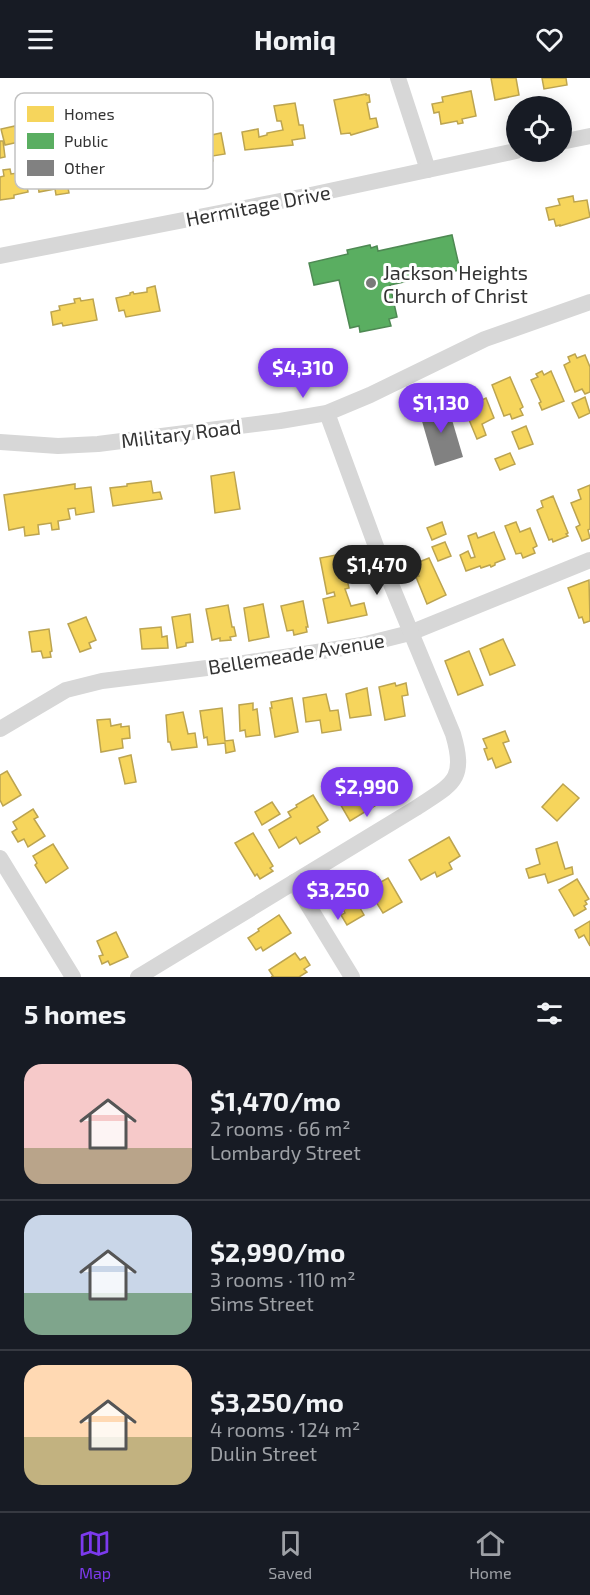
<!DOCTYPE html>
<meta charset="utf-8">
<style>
:root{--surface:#171b24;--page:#242831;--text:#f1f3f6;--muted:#9ea1a6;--line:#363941;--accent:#7c3aed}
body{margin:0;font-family:"Exo 2",sans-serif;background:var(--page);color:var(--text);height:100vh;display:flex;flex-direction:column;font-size:22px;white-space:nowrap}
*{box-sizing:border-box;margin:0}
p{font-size:20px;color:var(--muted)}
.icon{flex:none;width:33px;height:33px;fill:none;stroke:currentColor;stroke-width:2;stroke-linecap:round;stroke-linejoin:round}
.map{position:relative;height:899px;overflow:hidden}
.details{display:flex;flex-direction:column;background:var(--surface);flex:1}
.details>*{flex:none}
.tools{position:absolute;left:506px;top:18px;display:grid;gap:12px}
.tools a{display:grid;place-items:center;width:66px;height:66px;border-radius:50%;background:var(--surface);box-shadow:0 3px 15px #0003;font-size:30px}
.price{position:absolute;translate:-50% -51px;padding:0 14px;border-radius:21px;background:var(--accent);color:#fff;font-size:20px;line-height:39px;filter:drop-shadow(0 2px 3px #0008)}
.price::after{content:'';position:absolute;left:50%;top:36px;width:18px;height:14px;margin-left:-9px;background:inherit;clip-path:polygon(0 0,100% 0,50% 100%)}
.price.on{background:#222;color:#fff}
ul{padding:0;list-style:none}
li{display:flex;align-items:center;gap:18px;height:150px;padding:0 24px}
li+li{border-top:2px solid var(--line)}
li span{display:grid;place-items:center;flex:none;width:168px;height:120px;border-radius:18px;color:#555}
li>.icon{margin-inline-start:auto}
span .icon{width:72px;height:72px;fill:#fffc;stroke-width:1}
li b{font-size:26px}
h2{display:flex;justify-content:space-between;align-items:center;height:72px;padding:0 24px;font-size:26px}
header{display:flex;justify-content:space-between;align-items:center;height:78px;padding:0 24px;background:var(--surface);font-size:27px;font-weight:700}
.dock{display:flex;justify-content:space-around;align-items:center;height:84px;border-top:2px solid var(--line);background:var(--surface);font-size:16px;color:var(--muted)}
.dock a{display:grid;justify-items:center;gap:3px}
.dock .on{color:var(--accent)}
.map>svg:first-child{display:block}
</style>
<header><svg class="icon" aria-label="menu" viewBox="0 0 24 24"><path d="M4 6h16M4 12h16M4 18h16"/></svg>Homiq<svg class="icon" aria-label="heart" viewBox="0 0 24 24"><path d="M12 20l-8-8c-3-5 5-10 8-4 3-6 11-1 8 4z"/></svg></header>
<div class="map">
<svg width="590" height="899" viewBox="0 0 590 899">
<rect width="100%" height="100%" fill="#fff"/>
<!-- homes -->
<g fill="#f6d55c" stroke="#bca450" stroke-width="1.5">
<polygon points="491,0 516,0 519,17 495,22"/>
<polygon points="542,0 566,0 567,7 544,11"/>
<polygon points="471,13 476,38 462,41 463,45 458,46 457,43 441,46 439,34 434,35 432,26 443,24 442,19"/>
<polygon points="366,16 366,17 369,17 370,24 367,25 370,41 376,40 378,49 351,57 350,55 341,56 334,22"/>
<polygon points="295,25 299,47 303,47 305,60 292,62 293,67 245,72 242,54 258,51 259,59 267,57 267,55 283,52 281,43 277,43 274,28"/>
<polygon points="15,48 19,64 5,67 1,51"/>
<polygon points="201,53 202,59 221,55 225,76 212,78 213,83 202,85 201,80 198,81 194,55"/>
<polygon points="0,63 3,63 5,79 0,80"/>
<polygon points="69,83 70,90 81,88 84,107 68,110 69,115 56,117 55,111 39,114 35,89"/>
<polygon points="10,91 11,96 25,94 28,114 14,117 14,120 0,122 0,99 4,98 3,92"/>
<polygon points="573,118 574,124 587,122 590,139 560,148 560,147 556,148 554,141 549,142 546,130 560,127 558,121"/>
<polygon points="155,208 160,233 126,239 124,232 119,233 116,220 130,217 130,215 133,214 134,216 147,214 147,210"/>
<polygon points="80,220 81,223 93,221 97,242 63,248 62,245 53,247 51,234 60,232 59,228 75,225 74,221"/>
<polygon points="575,276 577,280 585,277 590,289 590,314 585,316 582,311 575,314 564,287 570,284 568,279"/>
<polygon points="542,293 544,297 551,293 564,323 542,332 539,325 541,324 531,302 538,299 536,296"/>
<polygon points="510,299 523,329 520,331 523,337 512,341 510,336 504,338 492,307"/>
<polygon points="585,319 590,335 579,340 572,325"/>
<polygon points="476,320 478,324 486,320 494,340 482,346 486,357 477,361 462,325"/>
<polygon points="526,348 533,366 519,371 512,354"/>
<polygon points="510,375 515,386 500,392 495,381"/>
<polygon points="234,394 240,431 215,435 211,398"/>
<polygon points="151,403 153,415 160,414 162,421 113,428 110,410 127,408 127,406"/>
<polygon points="75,406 75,411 91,409 94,434 76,437 75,430 68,431 70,441 58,443 59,451 52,452 51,445 38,447 39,456 25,458 24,449 9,452 4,417"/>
<polygon points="590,407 590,451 588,452 590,460 582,463 576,449 580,447 571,425 581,421 578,412"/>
<polygon points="553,418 568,455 566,456 568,458 553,464 552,461 549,462 537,432 543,429 541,423"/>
<polygon points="442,444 446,456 432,462 427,450"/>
<polygon points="516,444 520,454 530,450 537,468 533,470 535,475 523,480 521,475 516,476 505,448"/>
<polygon points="494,454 505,481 495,485 495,487 491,489 490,487 481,490 480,488 466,493 460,477 468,473 471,480 475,479 468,458 476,455 478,460"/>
<polygon points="445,464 451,478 438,483 432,469"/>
<polygon points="341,476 349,510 345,511 351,528 364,525 367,537 328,545 323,521 335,518 334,514 327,516 320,480"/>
<polygon points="429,480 446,517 427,526 416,499 419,498 414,486"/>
<polygon points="589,502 590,543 584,545 582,539 579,540 568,510"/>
<polygon points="303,523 308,549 306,549 307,554 294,557 293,552 287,553 281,528"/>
<polygon points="263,526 269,559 249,563 244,530"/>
<polygon points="228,527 232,549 234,549 236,558 230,559 231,562 220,563 220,560 212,562 206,531"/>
<polygon points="190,536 193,564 186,565 186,568 177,570 172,539"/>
<polygon points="86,539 96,562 89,565 91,570 80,574 68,546"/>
<polygon points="161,549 162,559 167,558 168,570 142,571 140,551"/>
<polygon points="49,551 52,573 50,574 51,579 43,580 41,573 32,574 29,554"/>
<polygon points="503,561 515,587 490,597 480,571"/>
<polygon points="469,573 483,607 458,617 445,583"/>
<polygon points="395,605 396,608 406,605 408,617 402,618 405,638 385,642 379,609"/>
<polygon points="367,610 371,637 350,640 346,616"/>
<polygon points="326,616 330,633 338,632 341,652 322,655 320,642 306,644 303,620"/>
<polygon points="292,620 298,654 275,659 270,630 272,630 271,624"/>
<polygon points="253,625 253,632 257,631 260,657 246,659 245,652 240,653 239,627"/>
<polygon points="222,630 225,663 233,662 235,673 226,675 225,665 208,667 207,659 204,660 200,633"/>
<polygon points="183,634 188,656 195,655 197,669 172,672 170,664 168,664 166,637"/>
<polygon points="110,641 111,648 121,646 121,649 129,648 130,660 122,661 123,670 101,674 97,642"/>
<polygon points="505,653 509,663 503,665 511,684 496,690 492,680 488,682 484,671 487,670 483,661"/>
<polygon points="131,677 136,704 125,706 119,680"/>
<polygon points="7,693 21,717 3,728 0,722 0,697"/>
<polygon points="563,706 579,720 557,743 542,729"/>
<polygon points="367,707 378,726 350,743 339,724"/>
<polygon points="313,717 328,742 317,749 320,754 300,766 296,759 279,770 269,752 291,739 288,734 297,729 296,727"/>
<polygon points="272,724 280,736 262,747 255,734"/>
<polygon points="33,731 38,739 34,741 45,758 28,769 24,761 18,764 12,754 17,751 13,744"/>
<polygon points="253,755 273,788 270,790 273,793 260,801 257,796 255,798 235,765"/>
<polygon points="449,759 460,778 449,785 452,791 448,793 437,799 435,794 421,802 409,782"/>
<polygon points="557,764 565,791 572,789 573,796 548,805 545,796 529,800 526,791 540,786 536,771"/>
<polygon points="53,766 68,790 46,805 35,787 37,785 33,778"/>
<polygon points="378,799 381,804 388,800 402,824 383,835 373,819 368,822 361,809"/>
<polygon points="577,801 589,821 585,823 587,826 584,828 586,831 574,838 559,812"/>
<polygon points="352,816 364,837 347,847 341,837 345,835 339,824"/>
<polygon points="279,837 291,855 263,873 261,869 256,872 248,860 259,853 258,851"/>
<polygon points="590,843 590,868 584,857 579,860 575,852"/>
<polygon points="116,854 128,879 110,887 108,883 102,886 99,878 103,877 97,863"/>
<polygon points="295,875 300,882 305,879 310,887 304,891 307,894 299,899 271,899 273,898 269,892"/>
</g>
<!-- public -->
<polygon fill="#5aae61" stroke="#4e8953" stroke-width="1.5" points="452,157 460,192 390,207 397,239 389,241 391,248 360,254 359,248 350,250 339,202 314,207 309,185 348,176 347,172 370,167 371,170 377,168 378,173"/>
<!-- building -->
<polygon fill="#818181" points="447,325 463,379 435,388 419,333"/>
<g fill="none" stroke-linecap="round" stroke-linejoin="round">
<!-- minor -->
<g stroke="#d7d7d7" stroke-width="16">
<polyline points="398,0 428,92"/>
<polyline points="561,64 590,58"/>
<polyline points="0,178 306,118 516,73"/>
<polyline points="0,364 58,368 98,366 280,343 327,335 370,317 485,261 590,224"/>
<polyline points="0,651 66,612 102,603 231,587 362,567 410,555 590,482"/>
<polyline points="0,780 73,899"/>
<polyline points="294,804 352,899"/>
<path d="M 138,899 L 416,730 C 452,706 467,703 453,656 L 381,482 L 327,335"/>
</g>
</g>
<!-- markers -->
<circle fill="#7a7a7a" stroke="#fff" stroke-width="2" cx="371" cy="205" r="6"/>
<g text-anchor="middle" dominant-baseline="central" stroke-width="6" stroke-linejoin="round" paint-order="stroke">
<!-- street labels -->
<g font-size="20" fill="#333" stroke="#fff">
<text transform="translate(258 127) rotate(-11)">Hermitage Drive</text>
<text transform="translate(181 355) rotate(-7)">Military Road</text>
<text transform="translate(296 575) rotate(-9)">Bellemeade Avenue</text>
</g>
<!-- poi labels -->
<g font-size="20" fill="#333" stroke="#fff" text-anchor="start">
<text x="383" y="194">Jackson Heights<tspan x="383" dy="23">Church of Christ</tspan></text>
</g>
</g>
<!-- legend -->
<rect x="15" y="15" width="198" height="96" rx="9" fill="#fff" stroke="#c2c2c2" stroke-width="1.5"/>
<rect x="27" y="28" width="27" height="16" fill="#f6d55c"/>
<rect x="27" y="55" width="27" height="16" fill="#5aae61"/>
<rect x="27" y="82" width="27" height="16" fill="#818181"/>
<g font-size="16" fill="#333">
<text x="64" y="42">Homes</text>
<text x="64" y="69">Public</text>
<text x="64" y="96">Other</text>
</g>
</svg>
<div class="tools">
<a><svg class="icon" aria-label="locate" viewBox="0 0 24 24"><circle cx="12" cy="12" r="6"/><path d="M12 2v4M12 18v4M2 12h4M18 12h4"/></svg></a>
</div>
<b class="price" style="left:303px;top:321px">$4,310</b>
<b class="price" style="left:441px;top:356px">$1,130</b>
<b class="price on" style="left:377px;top:518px">$1,470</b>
<b class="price" style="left:367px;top:740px">$2,990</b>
<b class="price" style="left:338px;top:843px">$3,250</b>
</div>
<section class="details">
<h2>5 homes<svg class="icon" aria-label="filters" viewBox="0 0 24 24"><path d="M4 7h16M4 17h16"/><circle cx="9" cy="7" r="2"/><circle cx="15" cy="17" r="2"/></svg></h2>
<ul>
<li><span style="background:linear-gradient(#f6c9c9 70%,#b9a48a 0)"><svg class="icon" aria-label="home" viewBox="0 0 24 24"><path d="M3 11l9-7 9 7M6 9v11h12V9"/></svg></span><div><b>$1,470/mo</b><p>2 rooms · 66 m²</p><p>Lombardy Street</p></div></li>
<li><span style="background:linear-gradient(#c9d6e8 65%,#7fa58c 0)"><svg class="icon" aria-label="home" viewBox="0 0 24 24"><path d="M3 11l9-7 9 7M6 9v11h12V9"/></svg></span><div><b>$2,990/mo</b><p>3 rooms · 110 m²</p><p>Sims Street</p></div></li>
<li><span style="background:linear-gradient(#ffd9b3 60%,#c2b280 0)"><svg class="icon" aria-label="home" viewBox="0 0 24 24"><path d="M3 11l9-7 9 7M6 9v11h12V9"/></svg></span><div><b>$3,250/mo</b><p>4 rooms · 124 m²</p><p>Dulin Street</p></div></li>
</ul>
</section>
<nav class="dock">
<a class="on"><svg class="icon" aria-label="map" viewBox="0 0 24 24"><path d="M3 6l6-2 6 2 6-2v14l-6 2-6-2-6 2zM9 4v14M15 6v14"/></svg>Map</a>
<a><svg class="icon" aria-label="saved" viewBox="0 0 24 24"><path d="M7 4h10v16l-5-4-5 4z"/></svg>Saved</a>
<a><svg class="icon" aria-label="home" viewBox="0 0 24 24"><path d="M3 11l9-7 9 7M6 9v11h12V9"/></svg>Home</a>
</nav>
